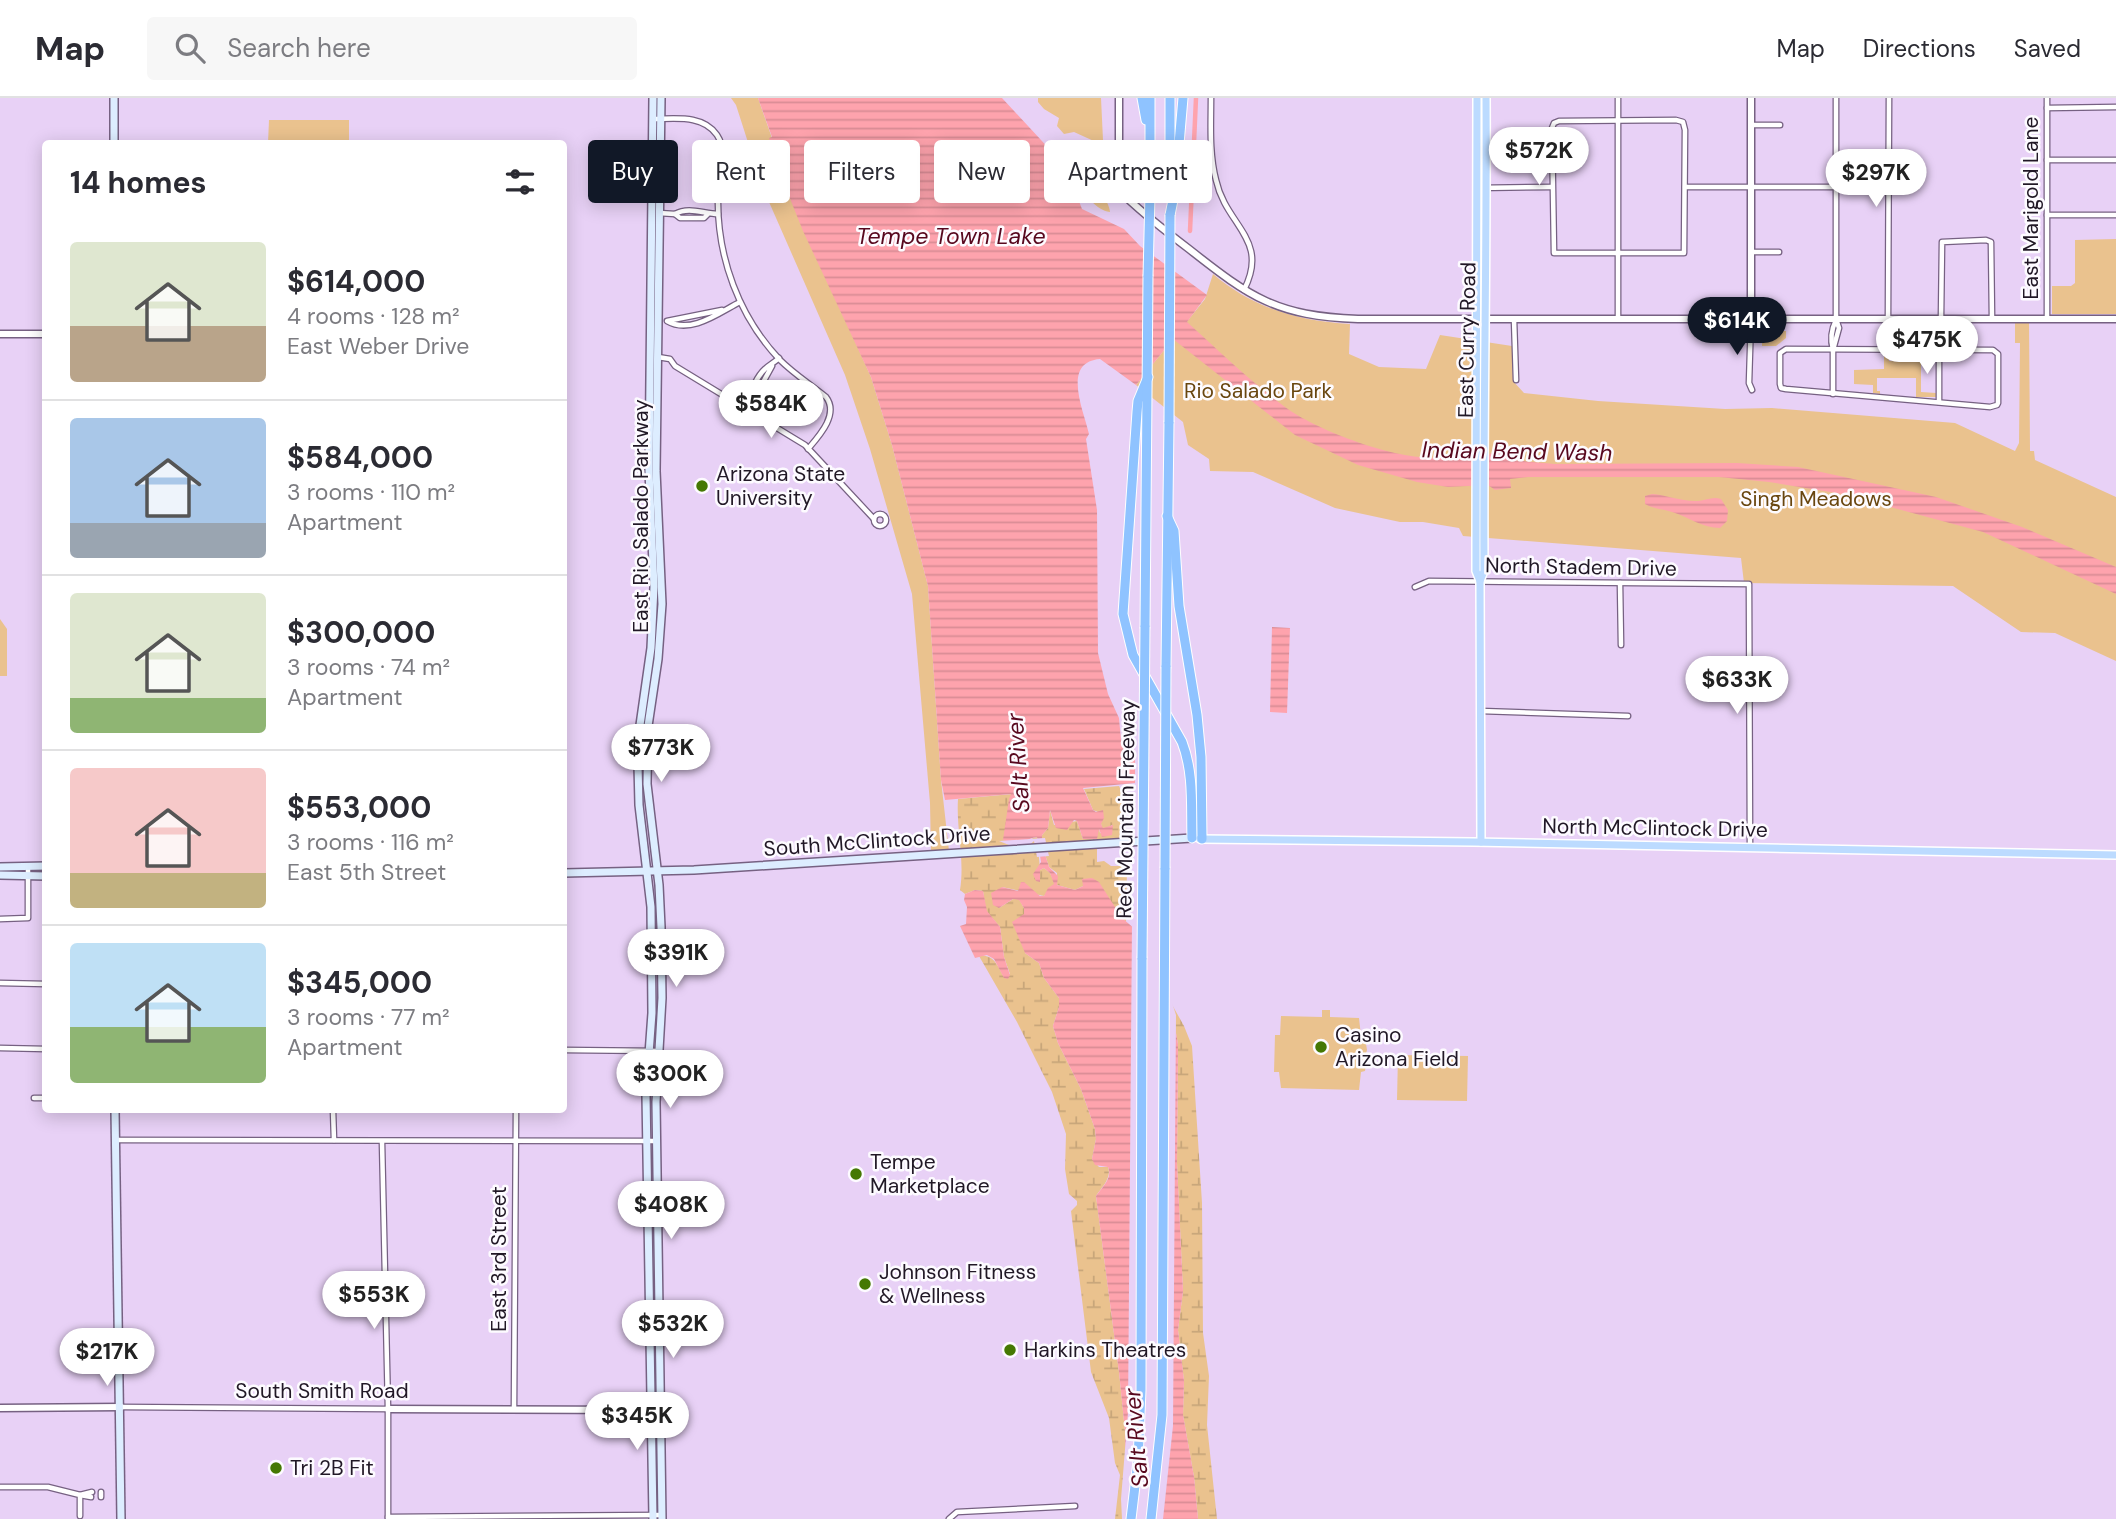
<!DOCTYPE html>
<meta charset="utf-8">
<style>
:root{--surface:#fff;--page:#f7f7f7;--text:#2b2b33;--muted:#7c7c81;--line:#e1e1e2;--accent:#111827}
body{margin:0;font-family:"DM Sans",sans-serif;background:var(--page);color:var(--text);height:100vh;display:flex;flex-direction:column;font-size:26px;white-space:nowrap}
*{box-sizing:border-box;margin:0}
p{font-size:23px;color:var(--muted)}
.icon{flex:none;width:38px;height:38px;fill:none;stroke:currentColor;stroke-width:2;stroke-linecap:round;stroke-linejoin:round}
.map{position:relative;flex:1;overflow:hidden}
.drawer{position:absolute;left:42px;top:42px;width:525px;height:973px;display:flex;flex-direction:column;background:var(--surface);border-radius:7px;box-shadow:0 4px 18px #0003}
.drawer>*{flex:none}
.hud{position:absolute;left:588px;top:42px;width:665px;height:63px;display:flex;gap:14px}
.price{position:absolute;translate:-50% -60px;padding:0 16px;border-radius:24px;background:#fff;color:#222;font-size:23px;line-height:46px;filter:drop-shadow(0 2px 4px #0008)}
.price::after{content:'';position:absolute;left:50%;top:42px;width:21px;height:16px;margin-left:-10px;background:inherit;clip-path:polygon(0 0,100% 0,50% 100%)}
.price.active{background:var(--accent);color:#fff}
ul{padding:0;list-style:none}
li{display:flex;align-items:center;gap:21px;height:175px;padding:0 28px}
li+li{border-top:2px solid var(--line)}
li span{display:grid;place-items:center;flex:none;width:196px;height:140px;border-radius:7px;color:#555}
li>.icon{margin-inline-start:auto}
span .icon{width:84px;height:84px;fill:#fffc;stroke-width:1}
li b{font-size:30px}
h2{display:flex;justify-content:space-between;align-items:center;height:84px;padding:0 28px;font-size:30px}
.chip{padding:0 24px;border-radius:7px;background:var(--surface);box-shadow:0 4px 18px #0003;font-size:24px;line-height:63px}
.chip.active{background:var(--accent);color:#fff}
header{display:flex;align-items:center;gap:42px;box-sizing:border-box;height:98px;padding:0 35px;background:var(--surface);border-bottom:2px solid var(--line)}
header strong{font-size:33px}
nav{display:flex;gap:38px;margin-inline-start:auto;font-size:24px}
.search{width:490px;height:63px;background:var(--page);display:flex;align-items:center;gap:18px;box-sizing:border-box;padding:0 24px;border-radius:7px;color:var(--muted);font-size:26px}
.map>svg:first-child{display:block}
</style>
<header>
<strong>Map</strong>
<div class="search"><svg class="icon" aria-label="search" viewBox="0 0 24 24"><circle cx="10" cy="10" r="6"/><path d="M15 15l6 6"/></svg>Search here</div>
<nav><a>Map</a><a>Directions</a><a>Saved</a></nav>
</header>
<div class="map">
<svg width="2116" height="1421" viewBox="0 0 2116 1421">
<defs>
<pattern id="wetland-marsh" width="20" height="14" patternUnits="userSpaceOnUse" patternTransform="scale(1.75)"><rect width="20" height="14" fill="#eac28e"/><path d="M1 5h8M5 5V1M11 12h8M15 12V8" fill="none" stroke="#c8a67a"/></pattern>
<pattern id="water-rules" width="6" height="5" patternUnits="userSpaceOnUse" patternTransform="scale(1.75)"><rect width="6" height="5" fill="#fea3ad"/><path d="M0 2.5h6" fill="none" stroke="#d98c95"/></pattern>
</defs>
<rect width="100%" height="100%" fill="#e8d1f6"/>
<!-- wetland -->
<g fill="url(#wetland-marsh)">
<path d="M 1119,688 C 1127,703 1127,723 1121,739 L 1097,748 L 1097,764 L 1104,763 L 1111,768 L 1124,768 L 1127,771 L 1126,824 L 1083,788 L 1075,792 L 1057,787 L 1057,775 L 1049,769 L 1042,747 L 1042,737 L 1048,730 L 1050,712 L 1054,727 L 1077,723 L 1083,741 L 1099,731 L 1100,735 L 1112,737 L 1112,727 L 1106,731 L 1102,730 L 1098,714 L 1093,712 L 1084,691 Z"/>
<path d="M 1012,696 L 1025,746 L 1033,740 L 1037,739 L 1041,781 L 1040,772 L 1044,770 L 1050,775 L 1055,786 L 1044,798 L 1002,789 L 999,810 L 1013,801 L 1019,801 L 1024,810 L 1025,855 L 1039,865 L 1044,880 L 1059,900 L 1059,909 L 1053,928 L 1058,945 L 1081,991 L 1095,1031 L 1096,1041 L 1092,1061 L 1099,1069 L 1108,1069 C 1112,1080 1102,1089 1096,1098 L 1119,1274 L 1125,1333 L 1125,1421 L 1115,1421 L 1120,1377 L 1115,1365 L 1109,1320 L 1091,1274 L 1071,1113 L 1077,1107 L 1077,1103 L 1069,1096 L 1065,1071 L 1066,1036 L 1052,994 L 1017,924 L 979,858 C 994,856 997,867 1004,879 L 1010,876 L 1004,859 L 1000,829 L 986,813 L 983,793 L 975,792 L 965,796 L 960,792 C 965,761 956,731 958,701 Z"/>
<polygon points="1170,903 1184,928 1192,948 1202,1105 1203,1235 1209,1278 1207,1327 1217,1421 1198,1421 1194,1379 1183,1317 1184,1283 1178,1232 1183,1193 1177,1065 1178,946"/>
</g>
<!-- park -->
<g fill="#eac28e">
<polygon points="731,0 758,0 772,40 783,83 871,279 892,347 928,488 941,682 949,753 931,754 930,705 912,496 870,351 845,277 762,88 736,7"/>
<polygon points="1038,0 1101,0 1103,42 1096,44 1074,34 1064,36 1057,28 1059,20 1044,11 1038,4"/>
<polygon points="269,22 349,22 349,45 268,45"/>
<path d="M 1080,80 C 1093,82 1109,102 1110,114 C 1095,112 1086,97 1079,85 Z"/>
<polygon points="2116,141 2116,216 2052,216 2052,188 2071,188 2075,185 2075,142"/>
<path d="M 1213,176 C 1253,210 1298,223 1350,226 L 1349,256 L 1379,269 L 1426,271 L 1440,237 L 1512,248 L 1513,283 L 1524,295 L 1598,303 L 1725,311 L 1772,310 L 1955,325 L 2015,353 L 2019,345 L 2020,245 L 2015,245 L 2015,221 L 2029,221 L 2030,353 L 2034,353 L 2035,362 L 2116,399 L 2116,563 L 2055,535 L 2021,534 L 1953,488 L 1744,485 L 1741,460 L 1463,438 L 1459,430 L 1423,424 L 1400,424 L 1335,410 L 1253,374 L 1210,373 L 1209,361 L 1188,347 L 1183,324 L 1136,287 L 1205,201 Z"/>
<polygon points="1762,233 1786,233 1786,240 1776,248 1762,248"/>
<polygon points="1884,255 1888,255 1889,263 1918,264 1919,255 1935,255 1936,259 1921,258 1921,294 1936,295 1936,299 1916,299 1916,280 1877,280 1877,293 1880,293 1880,296 1873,295 1873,287 1854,286 1854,272 1884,271"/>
<polygon points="0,521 7,531 7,578 0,578"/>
<polygon points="1322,912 1330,912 1330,919 1359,920 1361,938 1365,939 1367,952 1365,959 1367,959 1365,973 1361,974 1359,992 1281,990 1279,974 1274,974 1275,937 1280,937 1281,918 1322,919"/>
<polygon points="1398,957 1468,958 1467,1003 1397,1002"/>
</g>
<!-- water -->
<g fill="url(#water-rules)">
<path d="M 758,0 L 1002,0 L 1066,69 L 1082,111 L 1124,131 L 1140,148 L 1207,197 L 1187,224 C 1219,253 1250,283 1285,309 C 1317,333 1403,365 1443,359 C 1448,358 1453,354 1457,352 C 1475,360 1483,363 1499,350 L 1511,352 L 1511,362 L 1555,366 L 1737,365 L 1798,369 L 1936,399 L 2022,429 L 2116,469 L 2116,496 L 1983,434 L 1842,396 L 1769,384 L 1719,379 L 1528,379 L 1510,381 L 1511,390 L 1495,392 L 1488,387 L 1448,389 L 1417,384 L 1358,367 L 1295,337 L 1173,241 L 1136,287 L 1100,261 C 1061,264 1084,313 1089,336 L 1086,341 L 1097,412 L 1098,555 L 1108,596 L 1119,620 L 1121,642 L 1135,652 L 1135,685 L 1083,690 L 1093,712 L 1096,714 L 1103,712 L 1104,720 L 1101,726 L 1103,730 L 1113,727 L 1112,737 L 1102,739 L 1099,731 L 1097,741 L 1083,741 L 1077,723 L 1074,722 L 1067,732 L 1056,730 L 1050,712 L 1048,730 L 1042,737 L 1042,747 L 1049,769 L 1058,778 L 1057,787 L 1075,792 L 1083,788 L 1082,781 L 1092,780 L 1099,784 L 1122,820 L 1149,843 L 1170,903 L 1178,946 L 1177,1065 L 1183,1193 L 1178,1232 L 1184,1283 L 1183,1317 L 1194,1379 L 1198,1421 L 1125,1421 L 1125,1333 L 1119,1274 L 1096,1098 C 1102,1089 1113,1080 1108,1069 L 1095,1067 L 1092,1061 L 1096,1041 L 1095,1031 L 1081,991 L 1058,945 L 1053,928 L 1059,909 L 1059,900 L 1044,880 L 1039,865 L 1025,855 L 1012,824 L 1024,816 L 1024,810 L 1019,802 L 1013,801 L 999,810 L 993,807 L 991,795 L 1002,789 L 1018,793 L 1021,784 L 1024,784 L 1040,798 L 1044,798 L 1048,790 L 1054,786 L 1050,775 L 1044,770 L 1040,772 L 1040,784 L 1036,783 L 1033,776 L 1041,764 L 1037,739 C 1020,742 1026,750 1003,742 L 1009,701 L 1011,696 L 945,702 L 941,682 L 928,488 L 892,347 L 871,279 L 803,133 L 783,83 L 769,40 L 772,39 Z"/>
<path d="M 1652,396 C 1667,397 1683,404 1698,403 C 1707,402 1713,398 1721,401 L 1728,412 L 1727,423 L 1720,430 C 1703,430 1688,419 1672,414 C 1663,411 1653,411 1645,406 L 1645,398 Z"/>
<polygon points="1272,529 1290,530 1287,615 1270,614"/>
<polygon points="975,792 983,793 987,813 1000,829 1004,859 1010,877 1008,881 1004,880 994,861 987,857 975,860 960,828 966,826 967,809 964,802 965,796"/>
</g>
<!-- pier -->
<g fill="#e8d1f6">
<polygon points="1045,740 1049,758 1037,759 1034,743 1027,749 1014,749 999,743"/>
<polygon points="1132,824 1152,842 1176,917 1173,1328 1163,1421 1122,1421 1121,1401 1128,1314"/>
</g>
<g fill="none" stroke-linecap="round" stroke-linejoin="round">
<!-- canal -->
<polyline stroke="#fea3ad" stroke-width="4.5" points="1190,133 1196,0"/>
<defs>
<g id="minor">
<path d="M 1211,0 C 1211,27 1209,55 1216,82 C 1226,128 1270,141 1244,192"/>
<polyline points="1618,0 1618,220"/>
<polyline points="2047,0 2047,221"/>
<polyline points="2047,10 2116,9"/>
<path d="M 653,21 C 674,21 703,16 717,37 C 729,55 719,80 718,100 C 717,159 739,219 780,262 C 794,276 810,286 826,299 C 839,316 820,337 808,351"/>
<polygon points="1676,22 1683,24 1685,32 1684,155 1554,155 1552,30 1554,25 1559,23"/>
<polyline points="1752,27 1780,27"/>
<polyline points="2047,62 2116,62"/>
<polyline points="1685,89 1888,89"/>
<polyline points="1477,90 1552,89"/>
<polyline points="659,115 675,116"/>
<path d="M 708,116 L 704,120 L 680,120 L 675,116 C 689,108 704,116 718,116"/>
<polyline points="2047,117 2116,117"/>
<polyline points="1751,154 1779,154"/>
<path d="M 722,212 L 667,223 C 691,237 720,214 740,204"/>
<polyline points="1514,221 1516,282"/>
<polyline points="1751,221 1749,285 1752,292"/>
<polyline points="1888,222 1889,0"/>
<polygon points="1786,251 1993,252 1998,256 1998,305 1997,307 1990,309 1786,291 1781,290 1780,286 1780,255"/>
<path d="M 1939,251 C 1944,242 1943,231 1941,221 L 1942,144 L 1986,142 L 1991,144 L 1992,221"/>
<polyline points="1833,252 1839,230 1836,221 1836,0"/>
<polyline points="658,259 670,261 675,268 805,347 874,421"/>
<path d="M 772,268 L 755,299 L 750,302 C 750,293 758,277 765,271 C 769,267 774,265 779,260"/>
<path d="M 1833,296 L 1833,252 C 1830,241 1831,232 1836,222"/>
<polyline points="1939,304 1939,251 1937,246 1941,222"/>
<circle cx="880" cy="422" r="6"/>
<polyline points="1620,485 1621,547"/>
<polyline points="1415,489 1429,483 1749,486 1750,749"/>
<polyline points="1481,613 1628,618"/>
<polyline points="0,821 28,820 28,768"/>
<polyline points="0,885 46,886"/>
<polyline points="0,950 46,951"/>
<polyline points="564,952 659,953"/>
<polyline points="34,1000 46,1000"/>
<polyline points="333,1012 334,1042"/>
<polyline points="116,1042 656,1043"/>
<polyline points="382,1044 388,1311 388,1421"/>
<polyline points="121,1309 388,1311"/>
<polyline points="514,1311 516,1012"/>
<polyline points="0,1389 48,1389 80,1397 80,1418"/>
<polyline points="101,1394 101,1399"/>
<polyline points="91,1399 80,1397 92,1394"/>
<polyline points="388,1419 662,1417"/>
<polyline points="949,1421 957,1414 1075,1408"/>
</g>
<g id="tertiary">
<path d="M 1119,0 L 1119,80 L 1127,100 C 1146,118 1168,135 1189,151 C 1251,200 1277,218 1358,221 L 2116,221"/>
<polyline points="1751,221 1751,0"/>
<polyline points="0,236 46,236"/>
<polyline points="0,1310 121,1309"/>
<polyline points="388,1311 643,1312"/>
</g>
<g id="secondary">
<polyline points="114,0 114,46"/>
<polyline points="661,0 656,373 662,506 658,561 648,628 647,686 659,787 661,829 662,900 656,1004 662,1421"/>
<polyline points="0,769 46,768"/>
<polyline points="564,775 694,772 1192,740"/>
<polyline points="0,777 46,778"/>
<polyline points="115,1012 121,1421"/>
<polyline points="653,1421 646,997 652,915 651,809 639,707 638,667 640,627 651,550 654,489 649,373 653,0"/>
</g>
<g id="primary">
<polyline points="1477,0 1476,449 1476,473 1480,483 1481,744"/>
<path d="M 1480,483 L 1484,473 C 1483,315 1487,158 1486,0"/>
<polyline points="1200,741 1473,744 2116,757"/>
</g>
<g id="motorway">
<polyline points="1142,0 1146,22"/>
<polyline points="1150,0 1150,96"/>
<polyline points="1170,94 1170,0"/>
<polyline points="1170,117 1175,92 1183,0"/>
<path d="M 1148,279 L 1138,303 L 1137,314 L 1123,516 L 1133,557 L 1182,644 C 1194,675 1191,708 1192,740"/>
<polyline points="1167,418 1174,433 1179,508 1197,617 1201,659 1202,741"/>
<polyline points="1145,529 1148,178"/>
<polyline points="1166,569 1169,324"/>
<polyline points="1131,1421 1138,1363 1141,1292 1142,860"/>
<polyline points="1151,1421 1162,1317 1165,770"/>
</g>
</defs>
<!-- minor casing -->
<use href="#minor" stroke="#766182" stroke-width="7"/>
<!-- tertiary casing -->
<use href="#tertiary" stroke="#766182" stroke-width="9"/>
<!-- secondary casing -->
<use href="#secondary" stroke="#766182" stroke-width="10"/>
<!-- primary casing -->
<use href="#primary" stroke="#fff" stroke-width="10"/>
<!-- motorway casing -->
<use href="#motorway" stroke="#fff" stroke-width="11"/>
<!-- minor -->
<use href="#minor" stroke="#fff" stroke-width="4.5"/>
<!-- tertiary -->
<use href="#tertiary" stroke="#fff" stroke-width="6"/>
<!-- secondary -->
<use href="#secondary" stroke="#ddedff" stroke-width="7"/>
<!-- primary -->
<use href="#primary" stroke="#bcdbff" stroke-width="7"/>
<!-- motorway -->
<use href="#motorway" stroke="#8fc3ff" stroke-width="9"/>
<defs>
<g id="motorway-bridge">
<polyline points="1148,178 1150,96"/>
<polyline points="1169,324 1170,117"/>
<polyline points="1165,770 1166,569"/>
<polyline points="1142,860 1145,529"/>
</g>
</defs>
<!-- motorway-bridge casing -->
<use href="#motorway-bridge" stroke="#fff" stroke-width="11" stroke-linecap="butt"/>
<!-- motorway-bridge -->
<use href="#motorway-bridge" stroke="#8fc3ff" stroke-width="9"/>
</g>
<!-- markers -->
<g fill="#457803" stroke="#fdfbff" stroke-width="2.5">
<circle cx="702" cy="388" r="7"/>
<circle cx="1321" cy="949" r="7"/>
<circle cx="856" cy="1076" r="7"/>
<circle cx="865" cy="1186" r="7"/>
<circle cx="1010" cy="1252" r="7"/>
<circle cx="276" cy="1370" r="7"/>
</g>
<g text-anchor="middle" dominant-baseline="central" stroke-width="5" stroke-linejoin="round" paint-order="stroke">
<!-- street labels -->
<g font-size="21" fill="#211826" stroke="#fdfbff">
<text transform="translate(2031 110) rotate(-90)">East Marigold Lane</text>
<text transform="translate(1467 242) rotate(-89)">East Curry Road</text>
<text transform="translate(641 418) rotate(-90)">East Rio Salado Parkway</text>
<text transform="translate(1581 469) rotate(1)">North Stadem Drive</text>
<text transform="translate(1126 711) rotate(-89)">Red Mountain Freeway</text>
<text transform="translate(1655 730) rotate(1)">North McClintock Drive</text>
<text transform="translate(877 743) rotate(-4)">South McClintock Drive</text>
<text transform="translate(499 1161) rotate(-90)">East 3rd Street</text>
<text x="322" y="1293">South Smith Road</text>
</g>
<!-- park labels -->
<g font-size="21" fill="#69460f" stroke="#fdfbff">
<text x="1258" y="293">Rio Salado Park</text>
<text x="1816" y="401">Singh Meadows</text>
</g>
<!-- poi labels -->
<g font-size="21" fill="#211826" stroke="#fdfbff" text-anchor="start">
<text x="716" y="376">Arizona State<tspan x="716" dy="24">University</tspan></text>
<text x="1335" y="937">Casino<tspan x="1335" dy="24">Arizona Field</tspan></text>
<text x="870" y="1064">Tempe<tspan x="870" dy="24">Marketplace</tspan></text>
<text x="879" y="1174">Johnson Fitness<tspan x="879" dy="24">&amp; Wellness</tspan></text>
<text x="1024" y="1252">Harkins Theatres</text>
<text x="290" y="1370">Tri 2B Fit</text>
</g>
<!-- water labels -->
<g font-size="23" font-style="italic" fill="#58081e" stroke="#fdfbff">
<text x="951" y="138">Tempe Town Lake</text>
<text transform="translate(1517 353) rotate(1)">Indian Bend Wash</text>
<text transform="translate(1018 665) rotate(-94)">Salt River</text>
<text transform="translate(1136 1340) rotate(-95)">Salt River</text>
</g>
</g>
</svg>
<b class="price" style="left:1539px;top:89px">$572K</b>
<b class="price" style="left:1876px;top:111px">$297K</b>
<b class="price active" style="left:1737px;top:259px">$614K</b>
<b class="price" style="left:1927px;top:278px">$475K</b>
<b class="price" style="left:771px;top:342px">$584K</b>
<b class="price" style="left:1737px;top:618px">$633K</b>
<b class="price" style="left:661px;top:686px">$773K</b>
<b class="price" style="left:676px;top:891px">$391K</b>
<b class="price" style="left:670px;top:1012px">$300K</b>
<b class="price" style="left:671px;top:1143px">$408K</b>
<b class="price" style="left:374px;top:1233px">$553K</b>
<b class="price" style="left:673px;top:1262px">$532K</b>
<b class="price" style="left:107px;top:1290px">$217K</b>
<b class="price" style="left:637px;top:1354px">$345K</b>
<div class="hud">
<a class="chip active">Buy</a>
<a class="chip">Rent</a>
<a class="chip">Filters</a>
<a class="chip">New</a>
<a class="chip">Apartment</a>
</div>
<section class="drawer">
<h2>14 homes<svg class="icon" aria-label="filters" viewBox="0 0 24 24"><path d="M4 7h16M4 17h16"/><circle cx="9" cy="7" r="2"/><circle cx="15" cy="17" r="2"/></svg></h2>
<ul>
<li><span style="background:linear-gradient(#dfe7d0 60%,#b9a48a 0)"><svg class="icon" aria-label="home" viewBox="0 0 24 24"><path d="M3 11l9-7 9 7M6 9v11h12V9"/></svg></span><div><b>$614,000</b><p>4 rooms · 128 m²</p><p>East Weber Drive</p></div></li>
<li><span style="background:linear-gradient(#a9c7e8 75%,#9aa5b1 0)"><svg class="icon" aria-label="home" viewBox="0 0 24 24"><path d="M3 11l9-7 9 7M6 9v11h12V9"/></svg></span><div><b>$584,000</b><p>3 rooms · 110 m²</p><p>Apartment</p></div></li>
<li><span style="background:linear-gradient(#dfe7d0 75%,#8fb573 0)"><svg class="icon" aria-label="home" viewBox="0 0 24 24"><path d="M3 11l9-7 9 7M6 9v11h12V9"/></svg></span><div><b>$300,000</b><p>3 rooms · 74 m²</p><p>Apartment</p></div></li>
<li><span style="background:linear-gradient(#f6c9c9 75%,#c2b280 0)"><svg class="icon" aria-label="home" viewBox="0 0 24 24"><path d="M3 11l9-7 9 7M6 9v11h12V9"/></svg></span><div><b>$553,000</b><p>3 rooms · 116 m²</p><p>East 5th Street</p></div></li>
<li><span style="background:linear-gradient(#bfe0f5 60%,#8fb573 0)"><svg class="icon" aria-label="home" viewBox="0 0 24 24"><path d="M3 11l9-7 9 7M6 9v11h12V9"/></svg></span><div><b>$345,000</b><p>3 rooms · 77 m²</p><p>Apartment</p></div></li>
</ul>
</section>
</div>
